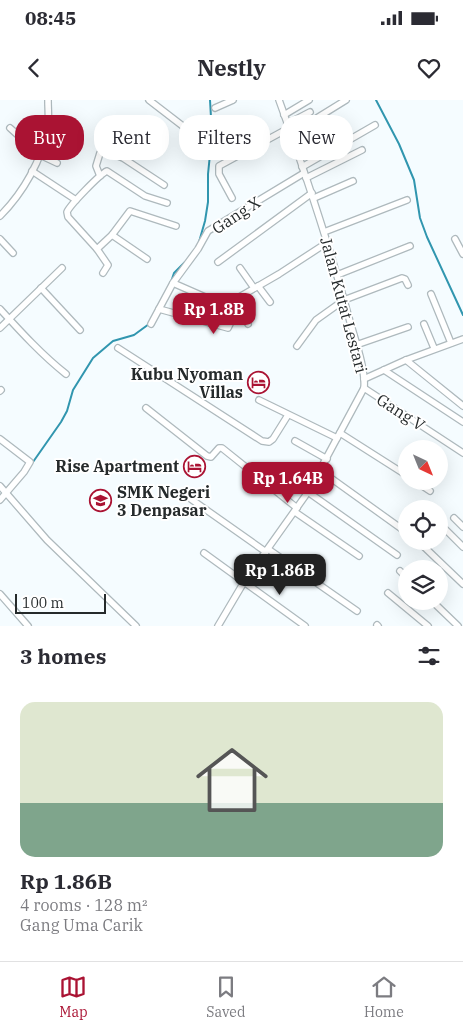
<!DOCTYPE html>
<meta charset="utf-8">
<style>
:root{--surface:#fff;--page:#f2f2f3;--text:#2b2b33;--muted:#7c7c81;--line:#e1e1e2;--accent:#aa1333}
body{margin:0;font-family:"IBM Plex Serif",serif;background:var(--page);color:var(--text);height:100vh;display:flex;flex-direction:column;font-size:19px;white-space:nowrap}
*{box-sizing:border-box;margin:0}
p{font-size:16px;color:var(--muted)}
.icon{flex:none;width:28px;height:28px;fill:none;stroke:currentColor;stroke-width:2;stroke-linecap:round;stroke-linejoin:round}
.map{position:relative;height:526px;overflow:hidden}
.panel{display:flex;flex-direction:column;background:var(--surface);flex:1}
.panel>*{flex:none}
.hud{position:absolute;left:15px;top:15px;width:434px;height:45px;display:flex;gap:10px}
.needle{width:32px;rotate:137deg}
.controls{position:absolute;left:398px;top:340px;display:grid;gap:10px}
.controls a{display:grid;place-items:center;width:50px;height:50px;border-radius:50%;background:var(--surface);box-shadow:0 5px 20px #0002;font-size:25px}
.scale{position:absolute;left:15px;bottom:12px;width:91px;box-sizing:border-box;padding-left:5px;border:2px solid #252a2b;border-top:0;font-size:14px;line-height:18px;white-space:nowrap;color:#252a2b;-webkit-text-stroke:4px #fff;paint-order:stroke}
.price{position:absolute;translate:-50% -42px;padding:0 11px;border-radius:10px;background:var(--accent);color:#fff;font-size:16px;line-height:32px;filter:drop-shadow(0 1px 2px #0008)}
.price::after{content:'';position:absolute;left:50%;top:30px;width:15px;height:11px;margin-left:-8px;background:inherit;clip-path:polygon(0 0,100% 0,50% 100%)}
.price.on{background:#222;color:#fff}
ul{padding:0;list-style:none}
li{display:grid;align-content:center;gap:10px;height:265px;padding:0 20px}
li+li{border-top:1px solid var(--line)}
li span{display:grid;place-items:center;height:155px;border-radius:15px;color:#555}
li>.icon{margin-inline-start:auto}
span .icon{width:90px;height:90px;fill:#fffc;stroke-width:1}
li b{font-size:21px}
h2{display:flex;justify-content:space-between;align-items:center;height:60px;padding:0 20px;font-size:21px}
.tag{padding:0 18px;border-radius:20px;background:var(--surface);box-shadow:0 5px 20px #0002;font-size:18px;line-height:45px}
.tag.on{background:var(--accent);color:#fff}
.status{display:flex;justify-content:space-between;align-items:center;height:35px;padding:0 25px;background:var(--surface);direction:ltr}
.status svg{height:14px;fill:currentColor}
header{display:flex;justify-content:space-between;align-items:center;height:65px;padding:0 20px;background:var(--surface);font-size:22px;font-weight:700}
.menu{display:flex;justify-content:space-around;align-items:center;height:70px;border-top:1px solid var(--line);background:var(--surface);font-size:14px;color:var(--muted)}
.menu a{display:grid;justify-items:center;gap:2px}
.menu .on{color:var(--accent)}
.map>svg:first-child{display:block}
</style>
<div class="status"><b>08:45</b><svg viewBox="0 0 49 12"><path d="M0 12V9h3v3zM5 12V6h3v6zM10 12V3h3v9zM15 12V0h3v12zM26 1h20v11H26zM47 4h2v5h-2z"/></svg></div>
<header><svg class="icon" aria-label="back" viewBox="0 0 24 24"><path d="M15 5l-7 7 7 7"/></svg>Nestly<svg class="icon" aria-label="heart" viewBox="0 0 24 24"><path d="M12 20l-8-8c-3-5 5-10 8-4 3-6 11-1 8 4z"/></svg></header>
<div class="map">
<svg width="463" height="526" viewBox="0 0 463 526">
<rect width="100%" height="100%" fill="#f5fcff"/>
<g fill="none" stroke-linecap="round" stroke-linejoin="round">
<!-- stream -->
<g stroke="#3196af" stroke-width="2">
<polyline points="376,0 399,44 414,80 420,118 427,137 463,215"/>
<polyline points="199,142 205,121 208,102 208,74 212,35 210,0"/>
<polyline points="171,182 174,173 185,162"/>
<polyline points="33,362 61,322 67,311 73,290 93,258 113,241 134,235 149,224"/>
</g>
<defs>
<g id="minor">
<polyline points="149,0 184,27"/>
<polyline points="215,8 233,0"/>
<polyline points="284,15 309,0"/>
<polyline points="287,24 310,12"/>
<polyline points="10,28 40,55 57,63"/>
<polyline points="291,34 346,0"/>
<polyline points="302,67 375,25"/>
<polyline points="32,71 76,100"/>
<polyline points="100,76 96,66 100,53 106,51 123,58 164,85"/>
<polyline points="306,78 362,50"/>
<polyline points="232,98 219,74 219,66 289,28"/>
<polyline points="314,98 353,81"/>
<path d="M 167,103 L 145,96 L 107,71 C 100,74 70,105 67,112 L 68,117 L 97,149 L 112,135 L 130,111 L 176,126"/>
<path d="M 0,116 C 23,93 42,60 48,27 C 49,19 48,9 48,0"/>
<polyline points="324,132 407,100"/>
<polyline points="112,135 147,159"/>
<polyline points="0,139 13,153"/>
<polyline points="455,139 463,154"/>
<polyline points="97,149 108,165 103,173"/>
<polyline points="218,162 312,93"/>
<polyline points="240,168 254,188"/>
<polyline points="337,175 410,146"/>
<polyline points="173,183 221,204 229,203 279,174 328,142"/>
<polyline points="258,186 270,202"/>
<polyline points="41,188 80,230"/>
<polyline points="431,194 451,243"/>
<polyline points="236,200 248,224"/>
<path d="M 0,209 C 21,232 42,255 66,274"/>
<polyline points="159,209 228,228 230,224 221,204"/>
<polyline points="151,224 173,183 198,149 208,131 304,73"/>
<polyline points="424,224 434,248"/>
<polyline points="0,228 62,168"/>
<polyline points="356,245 408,227"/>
<polyline points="297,246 316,220 344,200 402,178 405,179 408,185"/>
<polyline points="118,248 262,341 269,342 273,339 288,315"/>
<polyline points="406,260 463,306"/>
<polyline points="384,270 463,322"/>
<polyline points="364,279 406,260 463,239"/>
<polyline points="364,288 463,353"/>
<polyline points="0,291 1,290"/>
<polyline points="259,300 337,338"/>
<polyline points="146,308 207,356 211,357 219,348 222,348 297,408"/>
<polyline points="340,333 406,375"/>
<polyline points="0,339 30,362 24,372 0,400"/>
<polyline points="295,341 327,359"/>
<polyline points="321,371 406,432"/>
<polyline points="415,381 430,391"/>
<polyline points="0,386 47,440 136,526"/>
<polyline points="308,392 397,455"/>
<polyline points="188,397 266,452"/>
<polyline points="295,412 359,456"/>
<polyline points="454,418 463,427"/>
<polyline points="440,424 463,447"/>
<polyline points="418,441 463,484"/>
<polyline points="268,449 357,511"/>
<polyline points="204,453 305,526"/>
<polyline points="400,471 406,477"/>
<polyline points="388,493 428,526"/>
<polyline points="0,494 28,526"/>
<polyline points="432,501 458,526"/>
<polyline points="377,525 378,526"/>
<path d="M 218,526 L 244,482 L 308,392 L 364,288 C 366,269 354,237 349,218 C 329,144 305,72 279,0"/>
</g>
</defs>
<!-- minor casing -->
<use href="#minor" stroke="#aeb9bd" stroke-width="8"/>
<!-- minor -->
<use href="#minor" stroke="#fff" stroke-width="5.5"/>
</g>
<!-- icons -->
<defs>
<symbol id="hotel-ring" viewBox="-11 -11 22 22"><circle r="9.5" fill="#fff" stroke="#aa1333" stroke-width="1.5"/><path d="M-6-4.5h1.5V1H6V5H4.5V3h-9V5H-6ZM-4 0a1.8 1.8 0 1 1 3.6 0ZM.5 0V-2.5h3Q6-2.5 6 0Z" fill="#aa1333"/></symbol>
<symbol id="school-ring" viewBox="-11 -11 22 22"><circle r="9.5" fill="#fff" stroke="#aa1333" stroke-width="1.5"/><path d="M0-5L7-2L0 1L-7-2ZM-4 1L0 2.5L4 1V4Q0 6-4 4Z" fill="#aa1333"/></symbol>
</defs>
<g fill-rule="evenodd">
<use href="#hotel-ring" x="246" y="270" width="25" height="25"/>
<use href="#hotel-ring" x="182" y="354" width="25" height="25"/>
<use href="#school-ring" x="88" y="388" width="25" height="25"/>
</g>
<g text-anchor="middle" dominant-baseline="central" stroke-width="4" stroke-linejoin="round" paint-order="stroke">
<!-- street labels -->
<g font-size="16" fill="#252a2b" stroke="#fff">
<text transform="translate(236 115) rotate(-33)">Gang X</text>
<text transform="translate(344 205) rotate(75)">Jalan Kutat Lestari</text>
<text transform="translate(401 312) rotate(33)">Gang V</text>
</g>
<!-- poi labels -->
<g font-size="16" font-weight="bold" fill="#252a2b" stroke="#fff" text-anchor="end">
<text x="243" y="274">Kubu Nyoman<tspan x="243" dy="18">Villas</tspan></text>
<text x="179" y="366">Rise Apartment</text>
<text x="117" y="392" text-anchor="start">SMK Negeri<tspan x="117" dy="18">3 Denpasar</tspan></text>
</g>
</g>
</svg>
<div class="controls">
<a><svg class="needle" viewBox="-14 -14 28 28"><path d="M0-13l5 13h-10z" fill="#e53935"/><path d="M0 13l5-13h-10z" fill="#7c7c81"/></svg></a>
<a><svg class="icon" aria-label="locate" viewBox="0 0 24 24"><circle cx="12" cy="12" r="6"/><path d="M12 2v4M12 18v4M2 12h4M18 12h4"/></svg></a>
<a><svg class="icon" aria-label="layers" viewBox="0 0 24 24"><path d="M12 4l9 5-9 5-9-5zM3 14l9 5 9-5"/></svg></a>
</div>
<div class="scale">100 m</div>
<b class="price" style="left:214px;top:235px">Rp 1.8B</b>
<b class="price" style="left:288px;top:404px">Rp 1.64B</b>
<b class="price on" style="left:280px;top:496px">Rp 1.86B</b>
<div class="hud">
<a class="tag on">Buy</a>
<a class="tag">Rent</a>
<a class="tag">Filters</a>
<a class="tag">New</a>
</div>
</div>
<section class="panel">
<h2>3 homes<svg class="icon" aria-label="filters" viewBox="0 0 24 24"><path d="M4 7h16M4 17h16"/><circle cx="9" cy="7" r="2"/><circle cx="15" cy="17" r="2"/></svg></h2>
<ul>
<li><span style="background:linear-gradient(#dfe7d0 65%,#7fa58c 0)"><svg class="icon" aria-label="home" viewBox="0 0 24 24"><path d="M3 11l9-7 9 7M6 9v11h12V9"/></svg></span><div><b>Rp 1.86B</b><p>4 rooms · 128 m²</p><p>Gang Uma Carik</p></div></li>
</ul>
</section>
<nav class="menu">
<a class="on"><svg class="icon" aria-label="map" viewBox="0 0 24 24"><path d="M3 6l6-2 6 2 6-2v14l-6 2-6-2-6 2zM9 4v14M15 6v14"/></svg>Map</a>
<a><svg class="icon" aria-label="saved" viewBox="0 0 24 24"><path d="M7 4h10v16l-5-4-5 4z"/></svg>Saved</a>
<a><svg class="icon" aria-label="home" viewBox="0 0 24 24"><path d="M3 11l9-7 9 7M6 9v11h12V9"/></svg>Home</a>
</nav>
